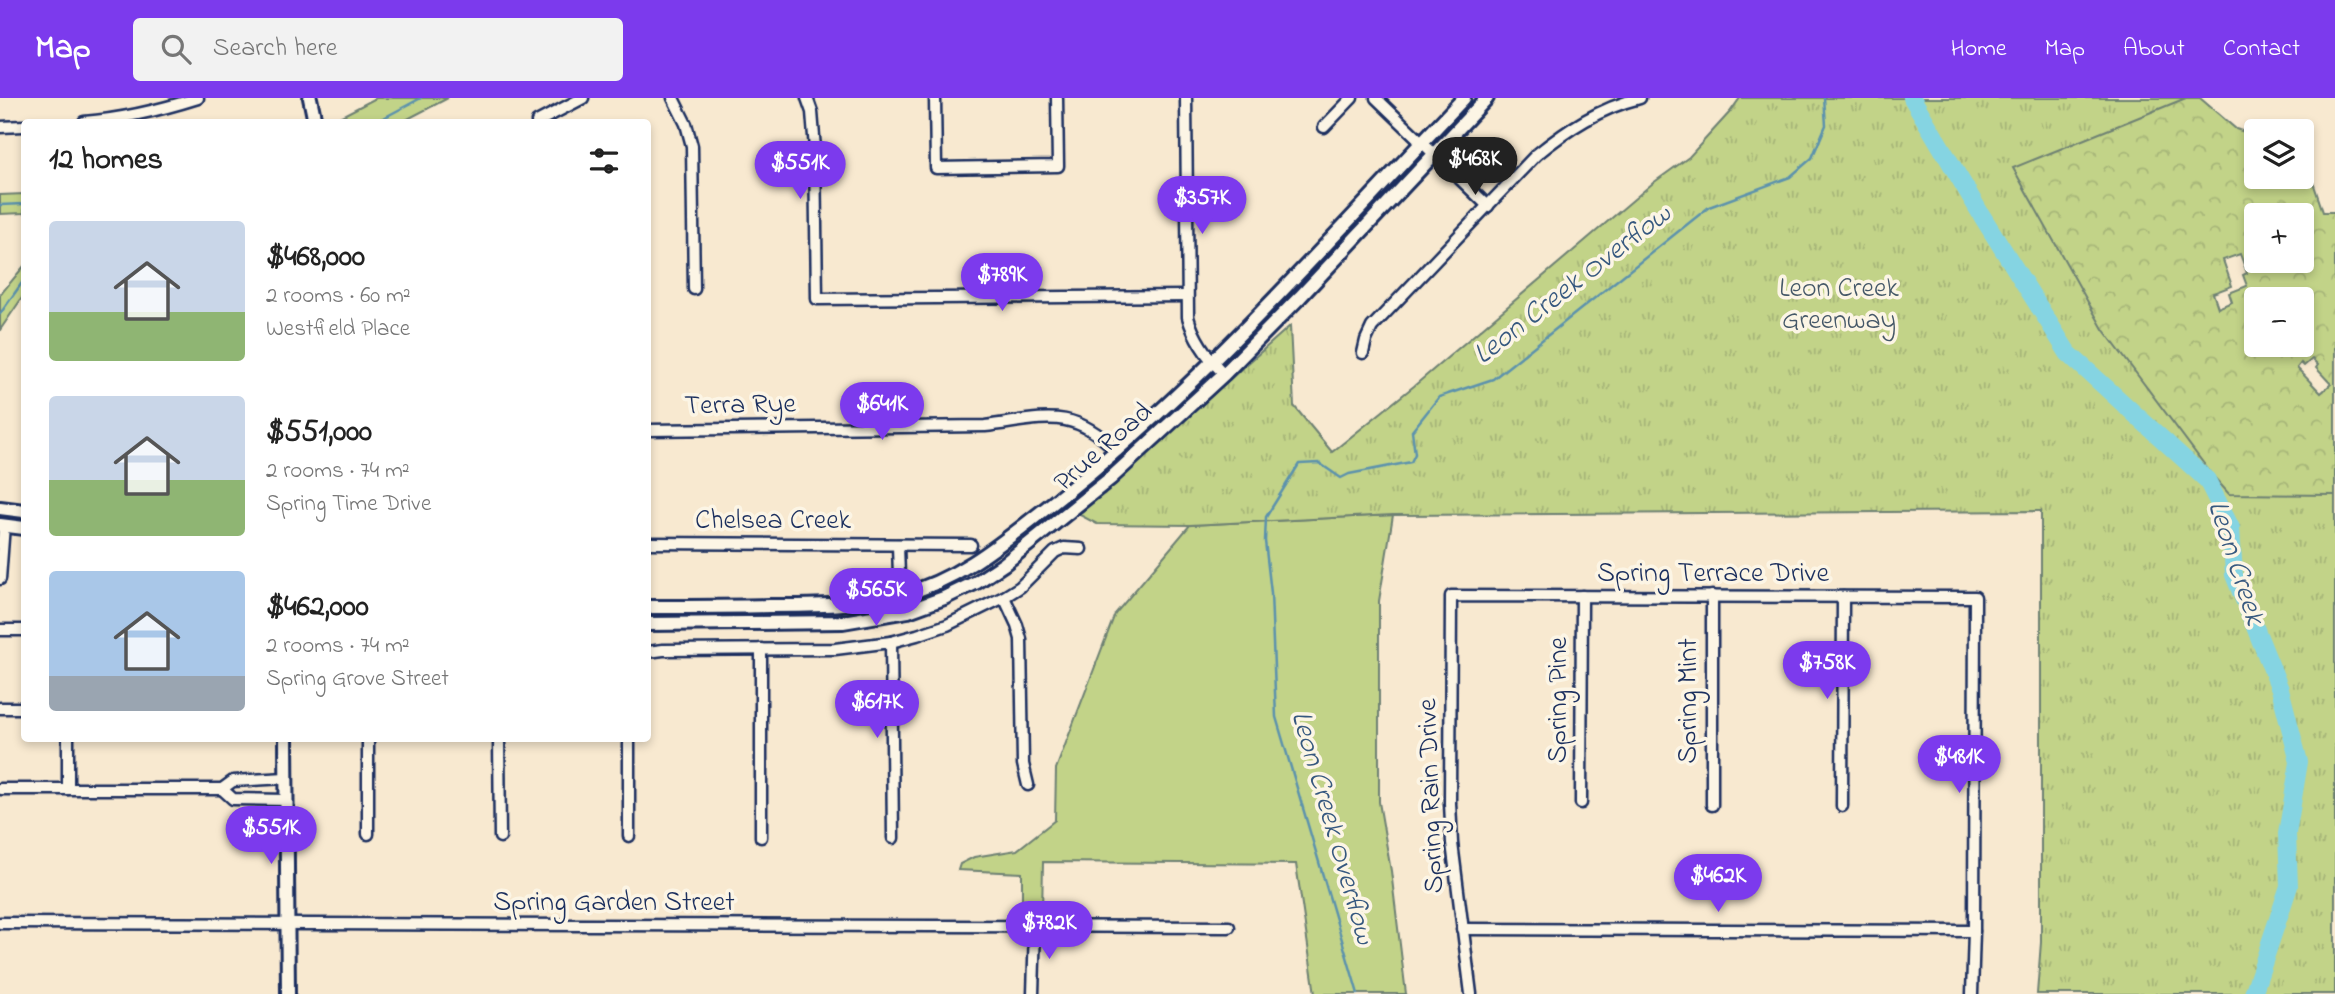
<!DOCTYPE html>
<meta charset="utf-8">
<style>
:root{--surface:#fff;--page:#f2f2f2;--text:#222;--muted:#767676;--accent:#7c3aed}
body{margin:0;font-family:"Indie Flower",sans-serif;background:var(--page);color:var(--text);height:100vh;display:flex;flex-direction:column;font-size:26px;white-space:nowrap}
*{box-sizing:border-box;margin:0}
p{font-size:23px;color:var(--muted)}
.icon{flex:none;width:38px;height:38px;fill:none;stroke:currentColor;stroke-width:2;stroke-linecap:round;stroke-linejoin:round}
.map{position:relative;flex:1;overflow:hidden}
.details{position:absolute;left:21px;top:21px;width:630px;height:623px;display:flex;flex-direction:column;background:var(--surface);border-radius:7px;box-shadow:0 4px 10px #0003}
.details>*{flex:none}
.fabs{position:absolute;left:2244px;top:21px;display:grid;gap:14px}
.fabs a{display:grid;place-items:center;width:70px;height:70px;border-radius:7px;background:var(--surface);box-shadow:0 4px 10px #0003;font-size:35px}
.price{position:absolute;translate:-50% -60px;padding:0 16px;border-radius:24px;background:var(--accent);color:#fff;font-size:23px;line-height:46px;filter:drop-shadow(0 2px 4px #0008)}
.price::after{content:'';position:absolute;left:50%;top:42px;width:21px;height:16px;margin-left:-10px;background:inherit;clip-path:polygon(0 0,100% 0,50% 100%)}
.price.current{background:#222;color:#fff}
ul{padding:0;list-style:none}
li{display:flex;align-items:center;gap:21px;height:175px;padding:0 28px}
li span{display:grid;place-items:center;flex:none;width:196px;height:140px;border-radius:7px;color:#555}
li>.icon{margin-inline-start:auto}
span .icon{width:84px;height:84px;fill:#fffc;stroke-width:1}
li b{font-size:30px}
h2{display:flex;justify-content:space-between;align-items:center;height:84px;padding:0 28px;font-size:30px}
header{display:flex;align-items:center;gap:42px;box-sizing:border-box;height:98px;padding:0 35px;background:var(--accent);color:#fff}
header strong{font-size:33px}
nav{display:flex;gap:38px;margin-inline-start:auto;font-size:24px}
.search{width:490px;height:63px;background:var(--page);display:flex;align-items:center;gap:18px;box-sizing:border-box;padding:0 24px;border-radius:7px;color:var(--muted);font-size:26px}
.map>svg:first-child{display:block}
</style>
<header>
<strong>Map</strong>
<div class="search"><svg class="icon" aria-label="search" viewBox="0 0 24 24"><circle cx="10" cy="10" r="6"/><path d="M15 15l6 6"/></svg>Search here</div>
<nav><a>Home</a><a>Map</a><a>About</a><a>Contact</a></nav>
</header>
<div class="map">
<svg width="2335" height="896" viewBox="0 0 2335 896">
<defs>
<pattern id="forest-crowns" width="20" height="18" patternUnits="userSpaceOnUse" patternTransform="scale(1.75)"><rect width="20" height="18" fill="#c2d388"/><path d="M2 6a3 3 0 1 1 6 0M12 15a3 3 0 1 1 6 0" fill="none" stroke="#a6b578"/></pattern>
<pattern id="park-tufts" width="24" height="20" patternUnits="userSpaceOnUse" patternTransform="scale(1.75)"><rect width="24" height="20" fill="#c2d388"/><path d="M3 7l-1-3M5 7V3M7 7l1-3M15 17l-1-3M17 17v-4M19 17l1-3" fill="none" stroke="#a6b578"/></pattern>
</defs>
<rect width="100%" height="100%" fill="#f8e9d0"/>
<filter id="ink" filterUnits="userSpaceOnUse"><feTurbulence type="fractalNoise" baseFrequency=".0143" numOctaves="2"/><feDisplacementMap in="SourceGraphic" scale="14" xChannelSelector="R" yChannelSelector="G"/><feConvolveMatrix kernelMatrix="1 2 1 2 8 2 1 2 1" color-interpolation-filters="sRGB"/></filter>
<g filter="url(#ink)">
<!-- grass -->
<g fill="#c2d388" stroke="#6e8173" stroke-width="2">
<polygon points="376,0 448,0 402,24 330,24"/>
<polygon points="24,96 24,115 0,116 0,97"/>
<polygon points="1372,106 1342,146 1235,259 1231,259 1233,252"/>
<polygon points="24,168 24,197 0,232 0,197"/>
<polygon points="1393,417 1379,503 1379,704 1391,773 1406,896 1315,896 1296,766 1043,764 1042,817 1022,816 1022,775 958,772 960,766 974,759 1017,752 1055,722 1056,671 1115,516 1190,427"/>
</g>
<!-- forest -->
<path fill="url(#forest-crowns)" stroke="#6e8173" stroke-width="2" fill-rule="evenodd" d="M 1988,0 L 2200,0 L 2236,31 L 2256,38 L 2256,79 L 2301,79 L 2301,53 L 2303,54 L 2323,114 L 2335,114 L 2335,896 L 2063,281 ZM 2256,117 L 2301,117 L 2301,163 L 2256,163 ZM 2240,156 L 2247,175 L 2243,177 L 2247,188 L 2229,195 L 2232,204 L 2218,210 L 2213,195 L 2232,188 L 2223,162 ZM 2256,201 L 2301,201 L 2301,247 L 2256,247 ZM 2312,261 L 2318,267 L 2316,270 L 2331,286 L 2321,295 L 2297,270 L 2301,265 L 2304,268 Z"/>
<!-- park -->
<polygon fill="url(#park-tufts)" stroke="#6e8173" stroke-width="2" points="1740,0 2186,0 2013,70 2103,231 2213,378 2229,396 2335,397 2335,896 2037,896 2041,844 2041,413 1393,417 1190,427 1097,426 1078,416 1290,228 1294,308 1332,354 1414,288 1653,85 1689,59 1730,14"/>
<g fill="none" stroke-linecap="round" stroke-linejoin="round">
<!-- stream -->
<g stroke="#5b92ad" stroke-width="2.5">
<polyline points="376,24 421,0"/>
<polyline points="0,107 24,106"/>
<polyline points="0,216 24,182"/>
<polyline points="1358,896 1276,619 1271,495 1265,443 1266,419 1299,366 1319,365 1341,380 1349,376 1411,364 1415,356 1412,333 1439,299 1493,281 1709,109 1790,79 1812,60 1826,27 1824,0"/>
</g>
<!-- river -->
<polyline stroke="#85d4e2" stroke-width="18" points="1912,0 1982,118 2068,255 2207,382 2231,430 2234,477 2280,591 2299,664 2287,736 2289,788 2253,896"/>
<defs>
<g id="street">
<polyline points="673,0 686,26 692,48 694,191"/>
<polyline points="807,0 812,14 815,51 817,201 1187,198"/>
<polyline points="935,0 936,70 1058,68 1057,0"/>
<path d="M 1186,0 L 1188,219 C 1194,241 1207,259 1224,276"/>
<polyline points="1376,0 1488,108"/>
<path d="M 84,24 C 123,21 160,12 198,0"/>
<polyline points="537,24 583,0"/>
<polyline points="0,29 24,28"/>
<polyline points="1324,29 1352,0"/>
<path d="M 1363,255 L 1366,242 L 1372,229 L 1536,57 C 1568,31 1600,10 1640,0"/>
<path d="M 648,332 L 985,328 C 1043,321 1071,307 1117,353"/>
<polyline points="648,445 971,447"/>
<polyline points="898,447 899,478"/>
<polyline points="0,481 4,427"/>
<polyline points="1004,499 1017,527 1021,541 1023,666 1028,687"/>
<polyline points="0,532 24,532"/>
<polyline points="891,544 893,740"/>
<polyline points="761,551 761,739"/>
<polyline points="648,554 663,552 835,551 891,544 917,537 947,527 1004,499 1020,489 1055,454 1064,450 1081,451"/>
<polyline points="0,610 24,610"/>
<polyline points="368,640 368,736"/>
<polyline points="499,640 500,739"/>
<polyline points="0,691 222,691 233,683 286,680"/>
<polyline points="68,691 68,640"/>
<polyline points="222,691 233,701 286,702"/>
<polyline points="1581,705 1582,498"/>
<polyline points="1712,707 1712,498"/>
<polyline points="1842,708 1843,499"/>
<polyline points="629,738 629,640"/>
<polyline points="0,825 1229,829"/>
<polyline points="1462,831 1974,833"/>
<polyline points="1033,896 1035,829"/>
<polyline points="1471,896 1452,745 1450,705 1451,498 1975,499 1974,833 1972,896"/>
</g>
<g id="secondary">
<polyline points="310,0 315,24"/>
<polyline points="0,410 24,413"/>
<polyline points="0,427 24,430"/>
<path d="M 648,509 C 688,509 729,509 769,508 C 814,508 857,508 901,497 C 959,482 1003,444 1049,408 C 1203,288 1330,140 1464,0"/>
<polyline points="648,526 843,524 908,513 944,500 977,484 1004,466 1111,380 1224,276 1300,199 1487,0"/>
<polyline points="286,640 288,896"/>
</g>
</defs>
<!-- street casing -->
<use href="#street" stroke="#1b2f5e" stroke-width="15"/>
<!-- secondary casing -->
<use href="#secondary" stroke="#1b2f5e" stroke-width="18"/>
<!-- street -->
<use href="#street" stroke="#fcf5e5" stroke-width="10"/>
<!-- secondary -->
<use href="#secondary" stroke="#fcf5e5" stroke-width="12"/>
</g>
</g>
<g text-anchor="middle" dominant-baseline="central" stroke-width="7" stroke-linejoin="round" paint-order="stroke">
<!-- park labels -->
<g font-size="28" fill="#455868" stroke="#fcf5e5">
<text x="1839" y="191">Leon Creek<tspan x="1839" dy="32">Greenway</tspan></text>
</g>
<!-- street labels -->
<g font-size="28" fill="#1b2f5e" stroke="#fcf5e5">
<text transform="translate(740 308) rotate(-1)">Terra Rye</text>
<text transform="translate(1104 350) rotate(-41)">Prue Road</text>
<text x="773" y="423">Chelsea Creek</text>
<text x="1713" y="476">Spring Terrace Drive</text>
<text transform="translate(1559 602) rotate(-90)">Spring Pine</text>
<text transform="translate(1689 603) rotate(-90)">Spring Mint</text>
<text transform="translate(1432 698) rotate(-92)">Spring Rain Drive</text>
<text x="614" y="805">Spring Garden Street</text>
</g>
<!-- water labels -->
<g font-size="30" font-style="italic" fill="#36587f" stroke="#fcf5e5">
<text transform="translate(1573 187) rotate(-38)">Leon Creek Overflow</text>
<text transform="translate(2235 465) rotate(72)">Leon Creek</text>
<text transform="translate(1332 730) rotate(74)">Leon Creek Overflow</text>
</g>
</g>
</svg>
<div class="fabs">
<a><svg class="icon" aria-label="layers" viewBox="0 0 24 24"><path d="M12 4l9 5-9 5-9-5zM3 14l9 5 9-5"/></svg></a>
<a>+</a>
<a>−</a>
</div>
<b class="price current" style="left:1475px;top:99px">$468K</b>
<b class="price" style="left:800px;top:103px">$551K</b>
<b class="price" style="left:1202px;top:138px">$357K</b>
<b class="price" style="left:1002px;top:215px">$789K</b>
<b class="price" style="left:882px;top:344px">$641K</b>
<b class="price" style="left:876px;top:530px">$565K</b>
<b class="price" style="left:1827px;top:603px">$758K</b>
<b class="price" style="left:877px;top:642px">$617K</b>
<b class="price" style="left:1959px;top:697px">$481K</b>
<b class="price" style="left:271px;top:768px">$551K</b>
<b class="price" style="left:1718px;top:816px">$462K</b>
<b class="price" style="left:1049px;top:863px">$782K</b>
<section class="details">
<h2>12 homes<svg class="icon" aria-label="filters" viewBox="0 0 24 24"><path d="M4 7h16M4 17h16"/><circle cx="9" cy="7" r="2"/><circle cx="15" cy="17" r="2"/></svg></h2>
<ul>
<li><span style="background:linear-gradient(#c9d6e8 65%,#8fb573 0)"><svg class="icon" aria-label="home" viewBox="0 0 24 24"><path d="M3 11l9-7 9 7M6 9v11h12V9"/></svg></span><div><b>$468,000</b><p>2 rooms · 60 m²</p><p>Westfield Place</p></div></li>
<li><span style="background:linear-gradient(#c9d6e8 60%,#8fb573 0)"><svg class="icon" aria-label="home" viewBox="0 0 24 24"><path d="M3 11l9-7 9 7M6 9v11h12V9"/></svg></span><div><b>$551,000</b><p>2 rooms · 74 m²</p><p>Spring Time Drive</p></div></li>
<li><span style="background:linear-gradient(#a9c7e8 75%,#9aa5b1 0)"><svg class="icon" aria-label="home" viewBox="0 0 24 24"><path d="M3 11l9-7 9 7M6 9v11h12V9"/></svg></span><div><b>$462,000</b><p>2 rooms · 74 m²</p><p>Spring Grove Street</p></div></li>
</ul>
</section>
</div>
